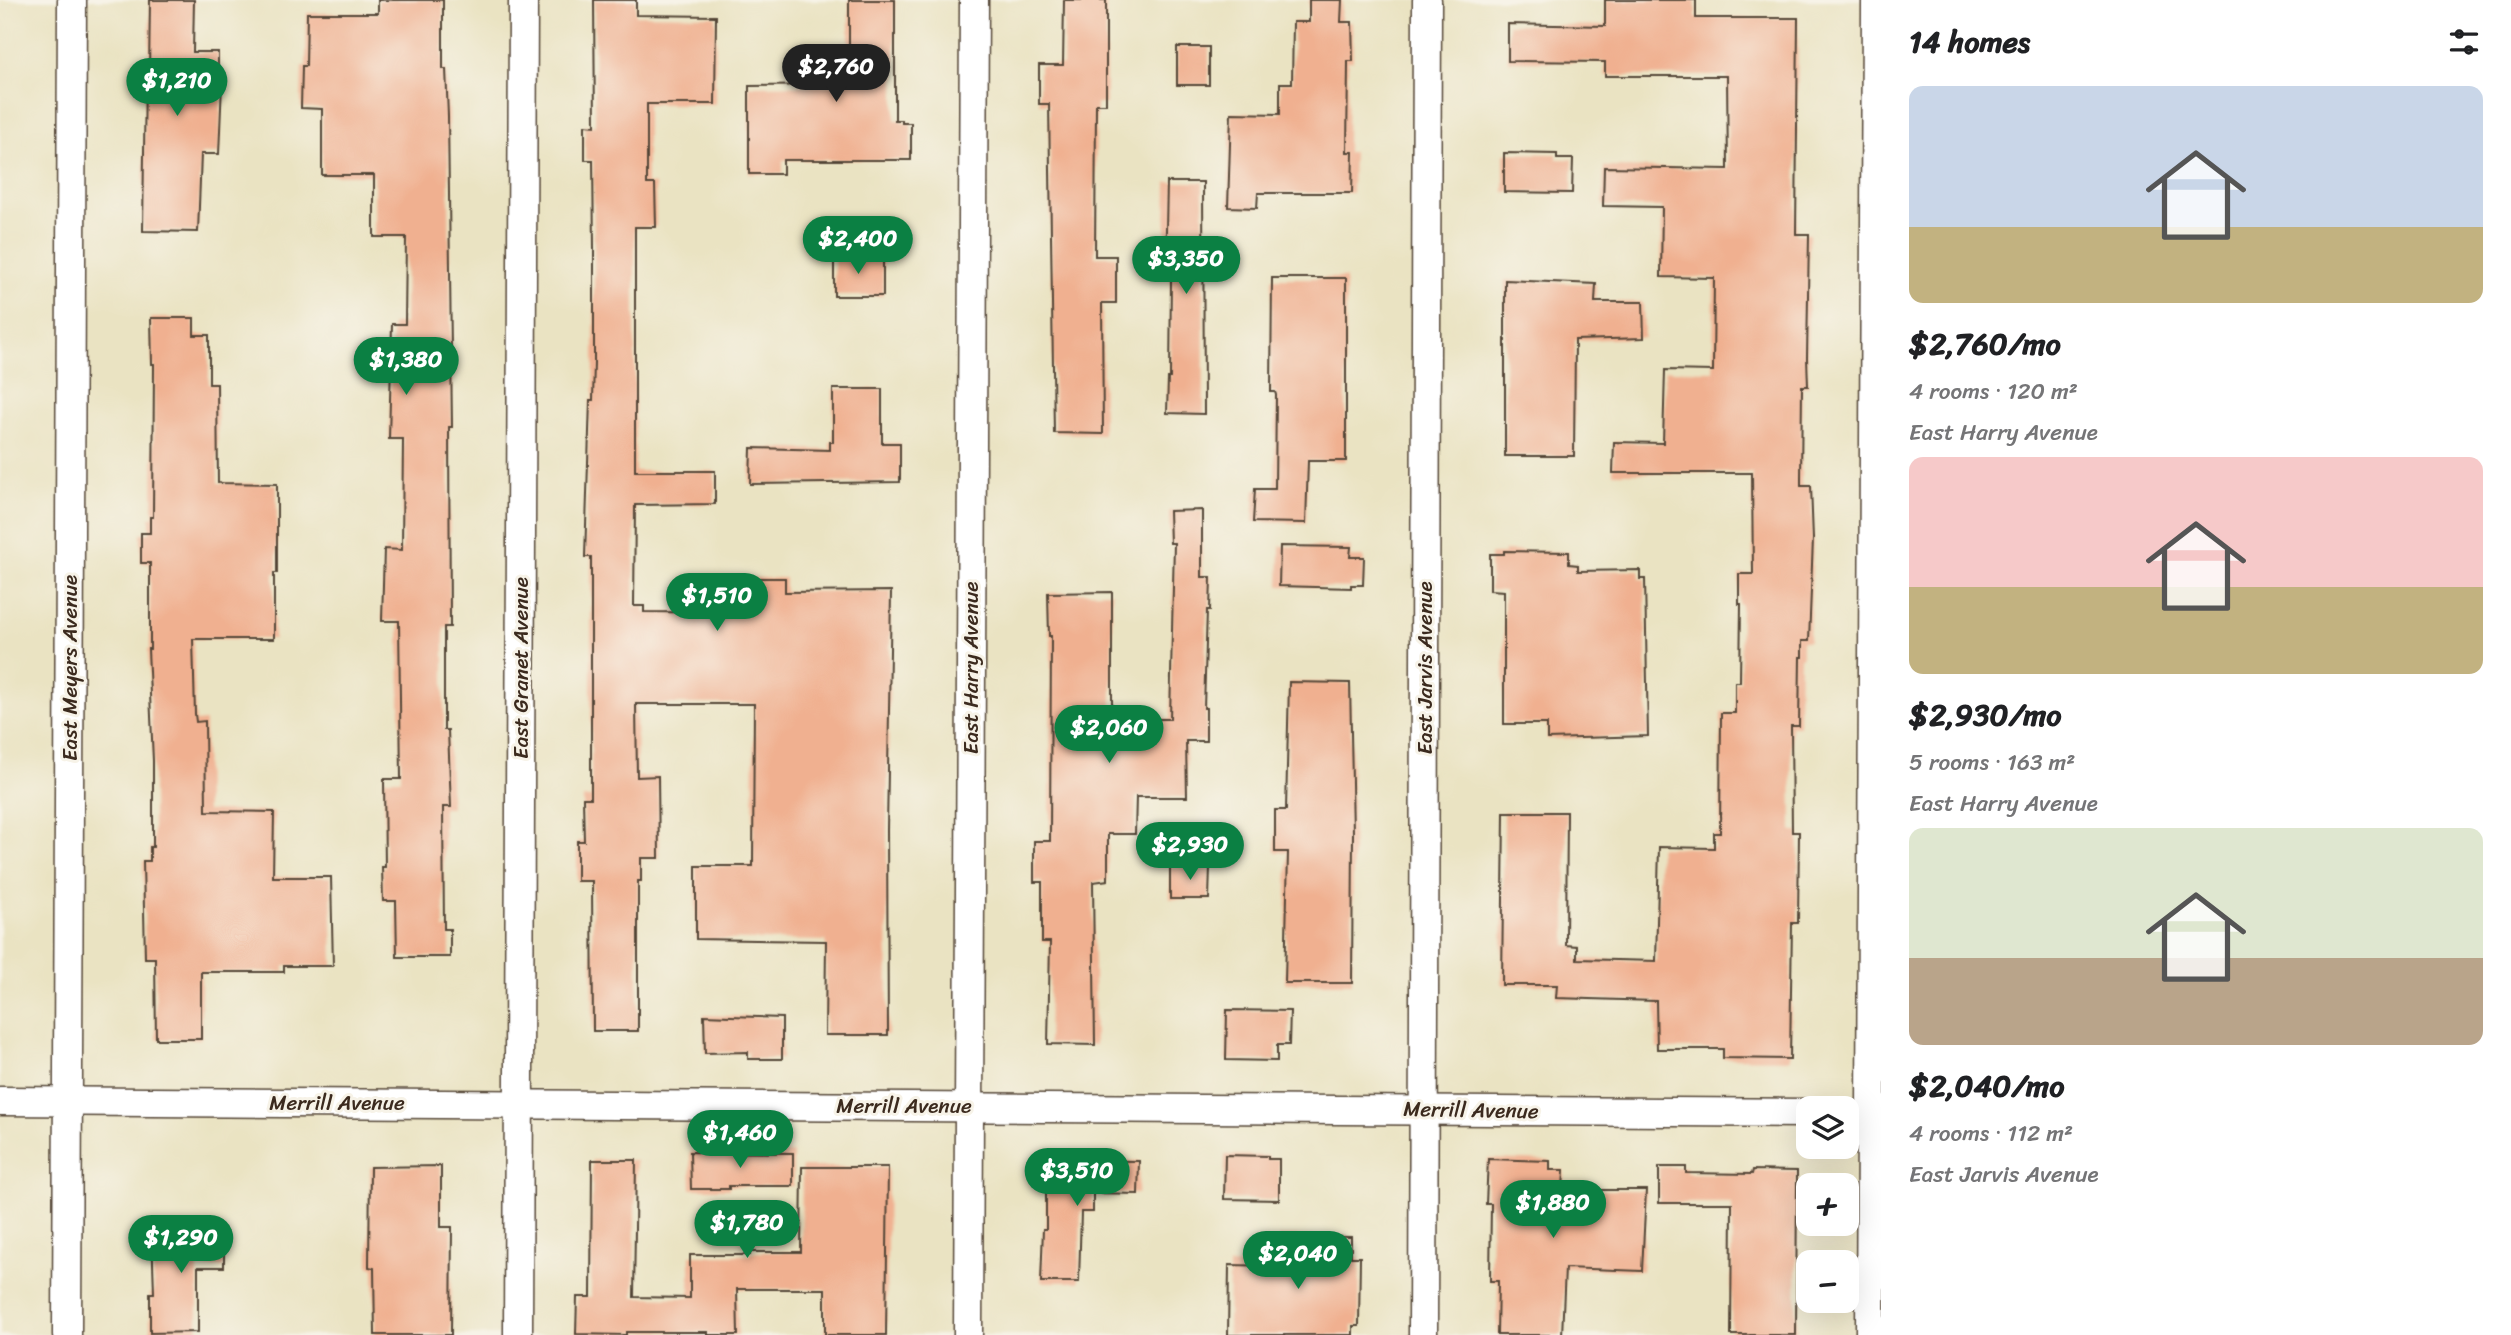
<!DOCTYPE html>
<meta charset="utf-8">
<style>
:root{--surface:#fff;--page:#f2f2f2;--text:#202124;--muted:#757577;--accent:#0b8043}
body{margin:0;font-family:Sriracha,sans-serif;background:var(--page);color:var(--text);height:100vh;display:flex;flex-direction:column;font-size:26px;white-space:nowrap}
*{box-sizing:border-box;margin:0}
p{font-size:23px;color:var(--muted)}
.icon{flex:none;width:38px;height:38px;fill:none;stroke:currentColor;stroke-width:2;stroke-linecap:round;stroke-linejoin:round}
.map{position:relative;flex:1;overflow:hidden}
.panel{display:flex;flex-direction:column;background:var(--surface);width:630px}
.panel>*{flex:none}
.controls{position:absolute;left:1796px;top:1096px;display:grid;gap:14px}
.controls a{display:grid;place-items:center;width:63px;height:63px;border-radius:14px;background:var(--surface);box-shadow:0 7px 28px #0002;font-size:35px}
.price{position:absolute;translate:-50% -60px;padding:0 16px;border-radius:24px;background:var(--accent);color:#fff;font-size:23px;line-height:46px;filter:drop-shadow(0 2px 4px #0008)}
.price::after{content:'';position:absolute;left:50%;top:42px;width:21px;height:16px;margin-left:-10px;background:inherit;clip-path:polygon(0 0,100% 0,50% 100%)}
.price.active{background:#222;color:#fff}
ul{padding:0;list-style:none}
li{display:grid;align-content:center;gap:14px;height:371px;padding:0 28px}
li span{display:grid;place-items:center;height:217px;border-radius:14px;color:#555}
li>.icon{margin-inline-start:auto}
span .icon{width:126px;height:126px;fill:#fffc;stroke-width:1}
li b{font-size:30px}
h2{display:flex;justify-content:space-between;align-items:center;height:84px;padding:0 28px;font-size:30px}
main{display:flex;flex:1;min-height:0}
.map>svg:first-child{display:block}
</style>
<main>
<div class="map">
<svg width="1881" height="1335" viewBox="0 0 1881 1335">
<rect width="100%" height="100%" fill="#f7f3e8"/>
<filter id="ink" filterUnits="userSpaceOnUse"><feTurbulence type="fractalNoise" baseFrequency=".0143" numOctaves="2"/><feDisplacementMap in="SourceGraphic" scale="14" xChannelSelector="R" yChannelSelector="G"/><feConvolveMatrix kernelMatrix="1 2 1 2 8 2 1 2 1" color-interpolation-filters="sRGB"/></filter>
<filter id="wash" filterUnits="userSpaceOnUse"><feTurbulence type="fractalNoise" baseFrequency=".00686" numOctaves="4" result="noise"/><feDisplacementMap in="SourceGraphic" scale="28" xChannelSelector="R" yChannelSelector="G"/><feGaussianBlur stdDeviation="1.57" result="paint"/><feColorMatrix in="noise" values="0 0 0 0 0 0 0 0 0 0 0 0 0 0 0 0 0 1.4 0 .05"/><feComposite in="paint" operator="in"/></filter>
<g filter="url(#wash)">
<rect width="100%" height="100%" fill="#eae3c2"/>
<g id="blocks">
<!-- building -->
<g fill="#f0b090">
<polygon points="150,0 194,0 193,52 218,52 218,84 222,84 219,154 201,154 198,232 143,231 145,75 149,74"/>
<polygon points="378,0 443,0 443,69 446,69 448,116 452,427 449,427 450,627 444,627 444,730 448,730 451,807 443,807 444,929 450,929 450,957 397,957 396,901 383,901 382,867 385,867 384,779 401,779 399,621 382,621 384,549 402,550 403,439 389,439 392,324 405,324 406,237 374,237 374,175 322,175 322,109 301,108 302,66 306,66 307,13 378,13"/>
<polygon points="594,0 636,0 636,15 716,16 715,104 647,104 647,184 655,184 656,227 635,227 635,471 715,471 715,504 635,505 634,606 644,606 644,612 748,613 748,578 785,578 785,592 891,591 887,830 888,1035 825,1035 826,941 696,939 696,866 753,866 754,704 636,704 637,777 658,776 659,858 641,858 641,881 638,881 638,1031 593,1031 592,881 577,881 577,841 584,841 583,798 591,798 591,557 585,557 590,400 593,400 594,362 594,249 593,160 585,160 585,125 595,126"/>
<polygon points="849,0 895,0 895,120 902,120 902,123 911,123 911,160 783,160 783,174 749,174 749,86 831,85 831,51 849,51"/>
<polygon points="1064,0 1106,0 1106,104 1096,104 1095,256 1116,256 1116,303 1102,303 1103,434 1054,433 1049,104 1039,104 1039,65 1063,65"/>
<polygon points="1309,0 1342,0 1341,22 1352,22 1353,61 1348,61 1347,152 1353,152 1352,193 1258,193 1257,208 1228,207 1231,113 1280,114 1280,83 1292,83 1293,22 1309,22"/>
<polygon points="1605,0 1696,0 1696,18 1798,18 1796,234 1809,234 1807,358 1808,386 1802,386 1801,480 1801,486 1811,486 1813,539 1809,641 1802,641 1802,657 1800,657 1799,726 1791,726 1792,832 1799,832 1798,923 1792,923 1790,1059 1723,1058 1723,1049 1657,1049 1656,1001 1556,998 1557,985 1502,985 1504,812 1567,812 1566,945 1577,946 1577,959 1656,961 1659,847 1714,848 1714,833 1720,833 1721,713 1735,713 1735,682 1740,682 1741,604 1739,604 1739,574 1753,574 1752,473 1613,473 1614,442 1663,443 1665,370 1713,371 1714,278 1661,277 1662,207 1603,206 1604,167 1728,169 1727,76 1605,76 1605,62 1508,61 1508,24 1605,26"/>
<rect x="1177" y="47" width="32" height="38"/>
<polygon points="1504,153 1557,154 1557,159 1573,159 1572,193 1504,192"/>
<polygon points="1167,182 1203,182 1204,414 1167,413 1168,378 1170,378 1171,278 1165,278"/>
<rect x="834" y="257" width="49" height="39"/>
<polygon points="1272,278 1346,278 1346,461 1308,461 1306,523 1253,522 1255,489 1275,489 1276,395 1275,392 1271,392"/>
<polygon points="1505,280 1596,284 1595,302 1643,302 1644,338 1575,340 1574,456 1505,456"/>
<polygon points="151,318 194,318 194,335 209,335 209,384 217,384 218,483 277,484 277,573 274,573 274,639 193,639 195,714 196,722 205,721 206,811 274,812 273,877 331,877 333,966 284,966 284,972 201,972 201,1039 156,1039 155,958 145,958 143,861 150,861 150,847 153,847 153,761 148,649 150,649 150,563 141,563 141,533 150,533 150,517 153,517 154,364 152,364"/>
<polygon points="833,389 882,389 882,443 900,443 900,482 750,484 751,448 830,450 830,442 833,442"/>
<polygon points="1202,510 1202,577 1211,577 1210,610 1207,610 1204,708 1206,708 1206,741 1186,741 1187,797 1136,797 1135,834 1108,834 1108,880 1093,882 1095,1045 1048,1044 1050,942 1042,942 1042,882 1034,882 1034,841 1050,841 1051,636 1049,636 1048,593 1112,592 1112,719 1170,719 1174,543 1170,543 1169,511"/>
<polygon points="1280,546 1351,547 1350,557 1364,557 1363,585 1351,585 1351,588 1279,586"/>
<polygon points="1504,551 1569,552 1569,564 1578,565 1578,571 1640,570 1640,579 1645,579 1648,736 1547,739 1547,724 1504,724 1504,591 1490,590 1490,554 1504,554"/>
<polygon points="1289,682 1350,683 1353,833 1352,983 1285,983 1288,852 1275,852 1275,810 1286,810"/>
<polygon points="1170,866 1210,866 1209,899 1170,899"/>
<polygon points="1227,1010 1290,1011 1289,1045 1277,1045 1277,1061 1226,1060"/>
<polygon points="704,1015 782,1018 782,1059 748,1059 748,1052 705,1053"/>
<polygon points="690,1152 793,1153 793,1186 729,1186 729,1189 691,1189"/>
<polygon points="1225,1155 1268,1156 1268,1159 1279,1159 1279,1200 1224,1199"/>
<polygon points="1488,1159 1550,1161 1550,1170 1564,1170 1563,1190 1646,1190 1642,1271 1565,1268 1562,1335 1497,1335 1498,1281 1490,1281 1491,1204 1486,1204"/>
<polygon points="592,1160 636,1160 634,1297 690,1298 690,1255 750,1255 750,1252 801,1252 802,1167 888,1167 886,1335 825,1335 825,1289 737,1289 738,1335 708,1335 708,1332 626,1332 626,1335 576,1334 577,1297 591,1297"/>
<polygon points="1046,1160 1139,1161 1138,1194 1093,1193 1093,1212 1081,1212 1079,1282 1041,1282 1043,1229 1046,1229"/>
<polygon points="441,1166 441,1227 452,1227 451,1335 375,1335 374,1268 369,1267 370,1167"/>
<polygon points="1659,1167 1686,1167 1686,1173 1752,1174 1753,1170 1797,1171 1796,1335 1731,1335 1732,1203 1659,1203"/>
<polygon points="158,1228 224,1228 224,1267 198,1267 198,1332 150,1333 150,1293 154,1293 152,1232 157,1232"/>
<polygon points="1280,1236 1351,1237 1351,1257 1360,1257 1359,1326 1353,1326 1353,1335 1228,1335 1229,1265 1279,1266"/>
</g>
</g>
</g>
<g filter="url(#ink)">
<use href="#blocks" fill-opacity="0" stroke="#554637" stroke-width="2"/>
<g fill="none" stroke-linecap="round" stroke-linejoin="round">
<defs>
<g id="street">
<polyline points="0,1101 1808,1113"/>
<polyline points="67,1335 72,0"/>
<polyline points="518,1335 523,0"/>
<polyline points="968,1335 974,0"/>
<polyline points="1423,1335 1427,0"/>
<polyline points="1870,1335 1876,0"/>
</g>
</defs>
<!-- street casing -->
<use href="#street" stroke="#554637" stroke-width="31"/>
<!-- street -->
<use href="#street" stroke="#fff" stroke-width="28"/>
</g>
</g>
<g text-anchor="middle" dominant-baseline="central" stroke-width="6" stroke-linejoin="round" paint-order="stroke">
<!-- street labels -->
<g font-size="21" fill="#3b2a1e" stroke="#f7f3e8">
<text transform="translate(70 668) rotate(-90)">East Meyers Avenue</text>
<text transform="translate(521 668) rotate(-90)">East Granet Avenue</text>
<text transform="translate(971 668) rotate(-90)">East Harry Avenue</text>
<text transform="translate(1425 668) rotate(-90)">East Jarvis Avenue</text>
<text x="337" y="1103">Merrill Avenue</text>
<text x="904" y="1106">Merrill Avenue</text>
<text transform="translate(1471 1110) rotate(1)">Merrill Avenue</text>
</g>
</g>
</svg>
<div class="controls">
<a><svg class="icon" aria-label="layers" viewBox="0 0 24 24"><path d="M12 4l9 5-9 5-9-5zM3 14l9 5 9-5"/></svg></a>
<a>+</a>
<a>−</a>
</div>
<b class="price active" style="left:836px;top:104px">$2,760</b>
<b class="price" style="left:177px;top:118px">$1,210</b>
<b class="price" style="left:858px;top:276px">$2,400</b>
<b class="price" style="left:1186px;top:296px">$3,350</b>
<b class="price" style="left:406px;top:397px">$1,380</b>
<b class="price" style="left:717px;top:633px">$1,510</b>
<b class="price" style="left:1109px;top:765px">$2,060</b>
<b class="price" style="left:1190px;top:882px">$2,930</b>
<b class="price" style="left:740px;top:1170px">$1,460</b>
<b class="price" style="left:1077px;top:1208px">$3,510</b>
<b class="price" style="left:1553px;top:1240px">$1,880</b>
<b class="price" style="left:747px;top:1260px">$1,780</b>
<b class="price" style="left:181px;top:1275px">$1,290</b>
<b class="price" style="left:1298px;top:1291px">$2,040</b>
</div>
<section class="panel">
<h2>14 homes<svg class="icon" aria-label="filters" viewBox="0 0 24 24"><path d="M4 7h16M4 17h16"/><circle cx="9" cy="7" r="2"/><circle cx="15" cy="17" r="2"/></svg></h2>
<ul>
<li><span style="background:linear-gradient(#c9d6e8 65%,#c2b280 0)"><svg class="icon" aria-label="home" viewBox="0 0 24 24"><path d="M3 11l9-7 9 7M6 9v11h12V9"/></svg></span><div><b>$2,760/mo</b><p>4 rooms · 120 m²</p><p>East Harry Avenue</p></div></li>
<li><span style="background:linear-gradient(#f6c9c9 60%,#c2b280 0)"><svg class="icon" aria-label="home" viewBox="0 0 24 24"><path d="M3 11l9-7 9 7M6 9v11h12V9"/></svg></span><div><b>$2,930/mo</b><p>5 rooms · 163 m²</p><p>East Harry Avenue</p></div></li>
<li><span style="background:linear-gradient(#dfe7d0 60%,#b9a48a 0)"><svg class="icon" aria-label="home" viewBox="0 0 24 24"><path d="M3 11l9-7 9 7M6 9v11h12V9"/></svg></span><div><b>$2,040/mo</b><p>4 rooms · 112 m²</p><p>East Jarvis Avenue</p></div></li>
</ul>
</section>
</main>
